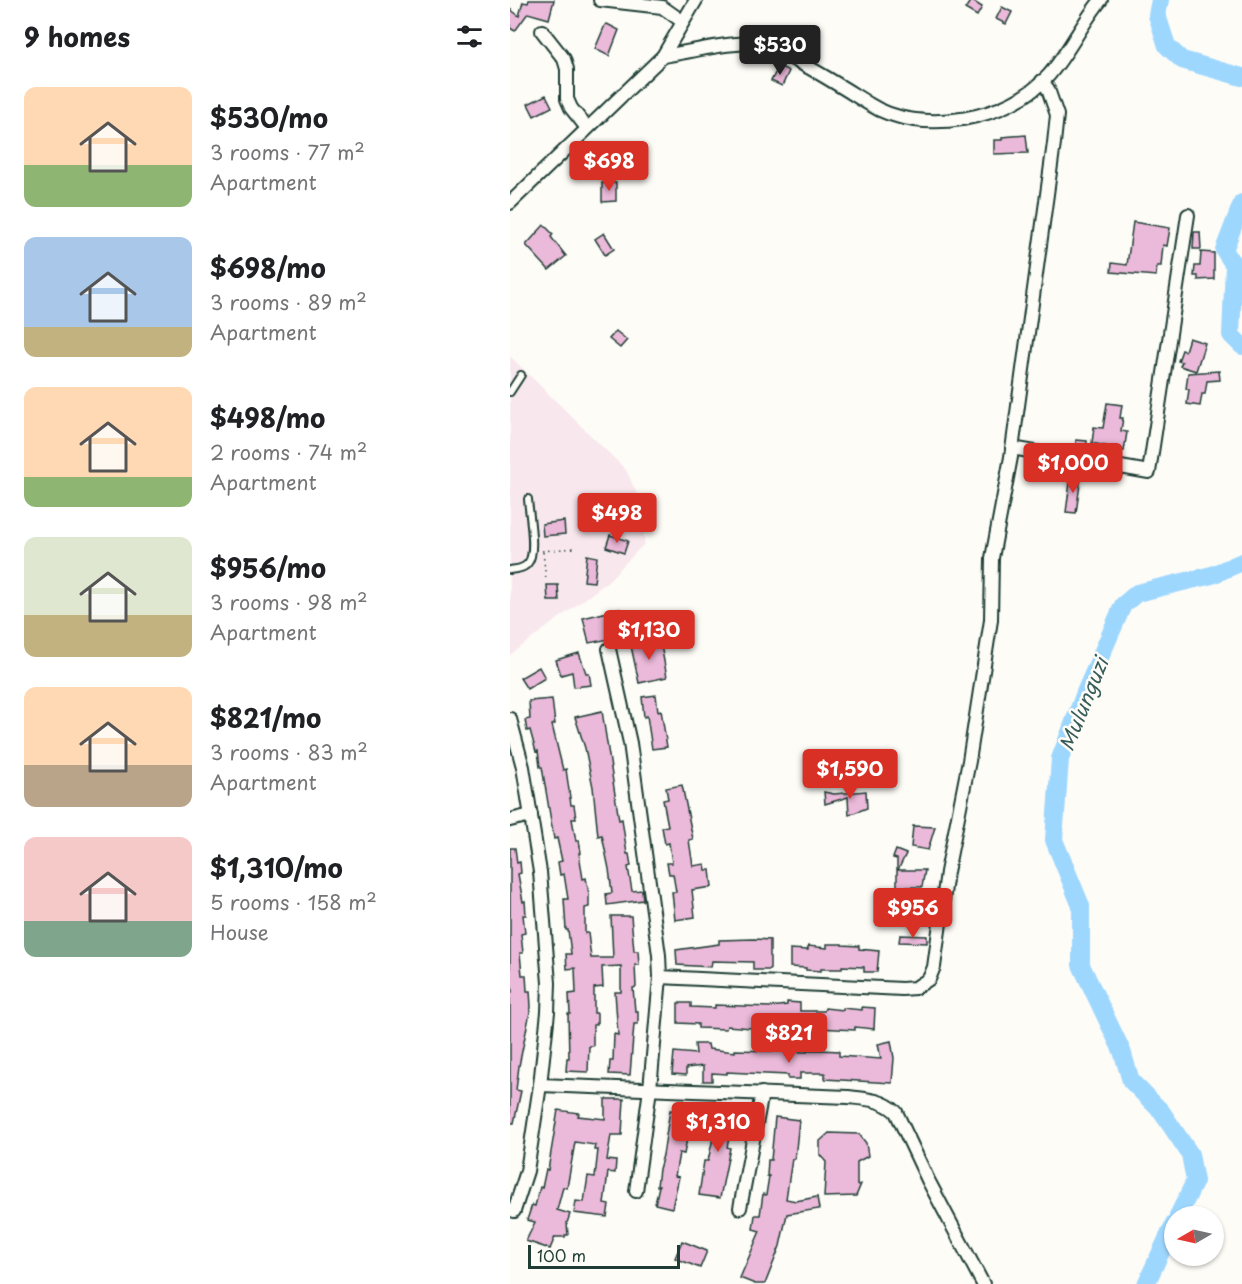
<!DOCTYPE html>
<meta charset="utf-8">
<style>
:root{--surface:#fff;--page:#f2f2f2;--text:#202124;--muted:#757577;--accent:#d93025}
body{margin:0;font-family:"Playpen Sans",sans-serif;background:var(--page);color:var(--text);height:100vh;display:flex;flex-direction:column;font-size:22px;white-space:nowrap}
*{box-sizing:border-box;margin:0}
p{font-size:20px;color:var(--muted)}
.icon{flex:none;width:33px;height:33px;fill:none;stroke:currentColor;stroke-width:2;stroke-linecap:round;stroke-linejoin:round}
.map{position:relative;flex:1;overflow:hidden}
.drawer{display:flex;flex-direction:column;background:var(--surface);width:510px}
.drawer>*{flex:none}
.needle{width:39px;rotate:261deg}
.buttons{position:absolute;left:654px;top:1206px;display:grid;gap:12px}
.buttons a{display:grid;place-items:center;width:60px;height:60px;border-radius:50%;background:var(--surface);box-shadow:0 2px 4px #0004;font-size:30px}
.scale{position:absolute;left:18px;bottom:15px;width:152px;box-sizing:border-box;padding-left:6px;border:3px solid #1f3d34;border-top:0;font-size:16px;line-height:21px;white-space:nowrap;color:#1f3d34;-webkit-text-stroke:4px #fdfcf7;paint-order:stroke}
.price{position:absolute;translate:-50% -51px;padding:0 14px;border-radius:6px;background:var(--accent);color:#fff;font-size:20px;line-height:39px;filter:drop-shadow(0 2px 3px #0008)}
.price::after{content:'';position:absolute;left:50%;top:36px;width:18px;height:14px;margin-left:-9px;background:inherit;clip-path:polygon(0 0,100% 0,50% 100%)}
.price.active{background:#222;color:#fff}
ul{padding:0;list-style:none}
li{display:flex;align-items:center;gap:18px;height:150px;padding:0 24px}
li span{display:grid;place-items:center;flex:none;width:168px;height:120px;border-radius:12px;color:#555}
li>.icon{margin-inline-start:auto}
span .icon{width:72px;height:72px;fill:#fffc;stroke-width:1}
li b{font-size:26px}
h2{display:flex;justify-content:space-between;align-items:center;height:72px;padding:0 24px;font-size:26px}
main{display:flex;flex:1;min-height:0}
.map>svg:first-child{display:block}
</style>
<main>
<section class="drawer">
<h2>9 homes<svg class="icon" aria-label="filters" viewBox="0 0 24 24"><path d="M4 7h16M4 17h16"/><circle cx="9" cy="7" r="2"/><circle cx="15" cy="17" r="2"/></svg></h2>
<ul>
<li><span style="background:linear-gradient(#ffd9b3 65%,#8fb573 0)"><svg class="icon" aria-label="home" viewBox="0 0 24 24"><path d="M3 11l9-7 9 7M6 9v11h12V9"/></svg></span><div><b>$530/mo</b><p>3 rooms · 77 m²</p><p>Apartment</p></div></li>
<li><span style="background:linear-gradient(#a9c7e8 75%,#c2b280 0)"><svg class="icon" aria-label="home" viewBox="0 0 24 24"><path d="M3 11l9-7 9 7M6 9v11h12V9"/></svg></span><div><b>$698/mo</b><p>3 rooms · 89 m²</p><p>Apartment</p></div></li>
<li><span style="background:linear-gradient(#ffd9b3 75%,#8fb573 0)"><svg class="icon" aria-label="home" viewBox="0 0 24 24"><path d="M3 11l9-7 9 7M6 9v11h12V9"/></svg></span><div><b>$498/mo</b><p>2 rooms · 74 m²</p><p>Apartment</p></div></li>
<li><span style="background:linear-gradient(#dfe7d0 65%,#c2b280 0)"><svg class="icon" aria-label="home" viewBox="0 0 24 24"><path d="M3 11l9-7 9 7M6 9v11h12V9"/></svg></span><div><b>$956/mo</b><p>3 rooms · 98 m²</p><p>Apartment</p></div></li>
<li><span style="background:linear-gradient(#ffd9b3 65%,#b9a48a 0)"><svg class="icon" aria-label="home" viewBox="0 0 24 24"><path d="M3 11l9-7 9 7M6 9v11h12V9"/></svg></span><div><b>$821/mo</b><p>3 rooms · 83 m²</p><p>Apartment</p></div></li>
<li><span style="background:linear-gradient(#f6c9c9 70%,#7fa58c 0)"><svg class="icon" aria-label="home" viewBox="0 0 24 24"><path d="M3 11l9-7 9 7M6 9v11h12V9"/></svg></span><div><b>$1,310/mo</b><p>5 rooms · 158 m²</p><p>House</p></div></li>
</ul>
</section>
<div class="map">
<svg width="732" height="1284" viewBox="0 0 732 1284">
<rect width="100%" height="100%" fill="#fdfcf7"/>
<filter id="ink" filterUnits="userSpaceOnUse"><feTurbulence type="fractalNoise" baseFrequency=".0167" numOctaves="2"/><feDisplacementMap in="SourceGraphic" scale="12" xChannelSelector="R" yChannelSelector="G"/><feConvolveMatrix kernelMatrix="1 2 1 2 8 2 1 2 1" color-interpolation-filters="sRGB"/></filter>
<g filter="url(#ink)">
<!-- built -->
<polygon fill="#f8e8ee" points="0,356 116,470 134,509 134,544 96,583 0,655"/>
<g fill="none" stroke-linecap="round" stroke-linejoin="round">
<!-- river -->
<g stroke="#9ed7fe" stroke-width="18">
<polyline points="650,0 647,15 657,46 672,60 732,77"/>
<polyline points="732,203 714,250 724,265 721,335 732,346"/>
<polyline points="668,1216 685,1181 680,1154 651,1111 621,1081 612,1051 571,965 571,906 544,840 550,759 576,690 613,605 627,593 702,575 732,562"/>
<polyline points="636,1284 664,1224"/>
</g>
</g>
<!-- building -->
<g fill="#ebb9d9" stroke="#1f3d34" stroke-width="1.5">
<polygon points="19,0 44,0 39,19 18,13 5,31 0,28 0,9 9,16 13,2 18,3"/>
<polygon points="461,0 472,7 467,16 455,9"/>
<polygon points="492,7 502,12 496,24 486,19"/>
<polygon points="97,24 109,30 99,56 85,49 95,25"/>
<polygon points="269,66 279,71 272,86 261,81"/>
<polygon points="36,95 42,107 24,116 18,104"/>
<polygon points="516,135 518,153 484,154 484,140 492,140 492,137"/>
<polygon points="92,183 106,183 106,201 92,202"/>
<polygon points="623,222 660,228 657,246 653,245 651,266 647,266 646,276 601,272 602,263 617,265"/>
<polygon points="34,225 43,234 41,237 56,256 39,270 16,245"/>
<polygon points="684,232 690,232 691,249 683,249"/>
<polygon points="94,233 104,249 95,255 85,239"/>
<polygon points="691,252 704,253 704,279 688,280 688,276 684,276 685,266 690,266"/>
<polygon points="106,331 117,340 110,348 99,339"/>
<polygon points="679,338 695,343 686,371 670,366 672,362 668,361 672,350 675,351"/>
<polygon points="709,371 710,380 697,381 695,394 692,394 690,406 677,404 679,389 676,389 678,373"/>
<polygon points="597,403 612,405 610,418 613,418 611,431 617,432 614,451 609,450 608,453 595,451 596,446 582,443 584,427 593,428"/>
<polygon points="566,440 577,441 576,453 565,451"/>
<polygon points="561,475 571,477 566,513 556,512"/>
<polygon points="54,521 55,534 33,536 32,524"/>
<polygon points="100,535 118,541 114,553 96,547"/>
<polygon points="77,555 87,557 84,582 74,581"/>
<polygon points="37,585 48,585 49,601 38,601"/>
<polygon points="110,609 115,636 79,643 73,618"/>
<polygon points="150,640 157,677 129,683 121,646"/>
<polygon points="69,653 76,673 79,673 81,685 64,687 62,672 51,675 46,660"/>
<polygon points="29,667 35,678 17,689 10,678"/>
<polygon points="146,695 148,711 151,710 157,747 142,749 137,716 134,717 132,697"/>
<polygon points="42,699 45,724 42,725 53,770 56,769 61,805 64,805 66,819 62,819 66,841 69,840 71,853 69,853 73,879 76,878 79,894 79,907 75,908 75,933 78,933 81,958 103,958 101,916 121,916 124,951 128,951 129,965 125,965 126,987 123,988 125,1011 128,1011 128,1024 124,1024 120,1075 99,1074 100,1061 103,1061 104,1034 108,1035 105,992 111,992 111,966 92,967 93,987 84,988 84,1013 87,1013 87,1024 83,1025 83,1046 79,1046 78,1072 56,1071 57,1058 59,1058 58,1014 60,1014 59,994 66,993 65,968 57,969 56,954 61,954 58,930 56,930 54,899 58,899 54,874 50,875 48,862 52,861 47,838 44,839 32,767 30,767 28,751 26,752 20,730 17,731 15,720 20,719 19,701"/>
<polygon points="92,711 109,820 112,819 117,854 119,854 121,866 118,867 122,891 132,890 133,900 97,905 96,894 102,893 99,869 92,835 88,836 83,787 75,748 65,717"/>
<polygon points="172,785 183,839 179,840 183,866 195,864 196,870 200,870 202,887 182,890 185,917 165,920 162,892 166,892 163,874 159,874 157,863 162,863 159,843 155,844 152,827 158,826 153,800 158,799 156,788"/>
<polygon points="356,791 357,808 339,815 338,797 315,804 314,792 324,794"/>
<polygon points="403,826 425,827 418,850 401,847"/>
<polygon points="0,848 5,848 7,863 10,862 11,873 8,874 13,902 15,901 16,915 13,915 15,933 11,934 13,953 10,953 12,975 16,975 17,991 20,991 21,1007 9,1066 6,1090 11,1091 4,1123 0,1123 0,992 2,992 0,970"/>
<polygon points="386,850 396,854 388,870 415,870 412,887 387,887 387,859 383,858"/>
<polygon points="390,935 417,936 417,943 389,942"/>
<polygon points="244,939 260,940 260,970 243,970 243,962 202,961 201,967 167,965 166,950 209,944 209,940"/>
<polygon points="317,944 332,944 332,945 349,946 349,949 369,951 367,972 354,972 354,967 332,966 332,969 311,969 311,971 296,970 296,968 280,967 280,949 298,950 298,946 317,948"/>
<polygon points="277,1002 290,1003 290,1011 314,1011 315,1008 333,1010 333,1008 352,1010 352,1007 365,1008 364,1029 345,1027 345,1030 308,1028 308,1034 294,1034 294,1029 276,1028 276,1025 254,1026 254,1029 217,1026 216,1029 188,1028 188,1024 168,1023 168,1003 181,1003 181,1007 205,1008 205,1005 260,1007 277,1005"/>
<polygon points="381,1041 384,1058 382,1083 315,1079 315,1073 290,1073 290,1079 278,1079 278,1075 217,1072 217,1074 202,1073 202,1081 193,1081 193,1066 176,1068 176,1075 162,1074 164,1052 186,1054 185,1044 198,1044 199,1049 225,1052 225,1050 297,1052 297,1050 309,1050 329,1051 329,1056 371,1059 368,1044"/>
<polygon points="95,1099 114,1099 112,1135 101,1135 97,1160 106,1161 105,1173 98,1172 94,1204 99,1205 97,1217 64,1213 66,1201 74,1202 78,1176 85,1177 88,1150 84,1150 85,1145 65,1142 57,1188 53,1187 47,1210 60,1214 57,1223 58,1235 55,1235 55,1237 45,1237 40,1249 16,1241 25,1222 17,1220 22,1205 25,1206 30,1187 32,1188 36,1169 38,1170 48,1110 69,1113 68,1116 95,1119"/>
<polygon points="205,1107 226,1109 225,1121 223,1121 217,1147 220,1148 210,1198 189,1195 194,1161 198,1161 203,1138 199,1137"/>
<polygon points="160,1110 182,1113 174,1154 169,1153 165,1176 169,1177 162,1208 145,1204 149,1186 147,1186 149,1169 153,1155"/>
<polygon points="265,1117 289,1120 285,1159 282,1159 276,1199 286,1201 307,1197 309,1209 277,1214 270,1246 255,1284 245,1284 230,1278 250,1231 243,1229 245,1215 250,1215 253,1194 256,1195 259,1176 257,1176 258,1160 261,1160"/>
<polygon points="319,1133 349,1134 356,1143 358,1156 347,1162 347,1185 351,1184 346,1196 314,1197 316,1162 310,1155 310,1141"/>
<polygon points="172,1241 197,1251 190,1268 165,1258"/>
</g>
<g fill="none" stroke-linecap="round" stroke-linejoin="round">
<defs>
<g id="lane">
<polyline points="0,392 11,375"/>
<path d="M 0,570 C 6,569 14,569 18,563 C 27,553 19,514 18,499"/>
</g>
<g id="street">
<polyline points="90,0 152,7 172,21"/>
<polyline points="32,31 54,59 57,69 57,99 61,108 77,128"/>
<path d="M 153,56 C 180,52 226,40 252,44 C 261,46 269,52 277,56 C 306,70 332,87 359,104 C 410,137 500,120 539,75 C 559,52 572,23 591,0"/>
<polyline points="0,203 153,56 186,0"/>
<polyline points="502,448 639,472 678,215"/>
<polyline points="99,649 120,743 149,955 150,977 140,1089 126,1191"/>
<polyline points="0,719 13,767 30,872 39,983 38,1012 30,1085 17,1171 4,1211"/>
<polyline points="0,820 21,815"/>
<polyline points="150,977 392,989 405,988 419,979 424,967 437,872 459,761 481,620 482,558 501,457 544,143 547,115 538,89 532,81"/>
<path d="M 30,1085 L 338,1097 C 356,1099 372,1099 386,1112 L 418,1180 L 473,1284"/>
<polyline points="230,1208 252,1093"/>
</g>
</defs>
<!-- lane casing -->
<use href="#lane" stroke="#1f3d34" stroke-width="10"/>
<!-- street casing -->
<use href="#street" stroke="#1f3d34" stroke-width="16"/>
<!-- path -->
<g stroke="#1f3d34" stroke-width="1.5" stroke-dasharray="1.5 4.5" stroke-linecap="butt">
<polyline points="32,551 65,548"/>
<polyline points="33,552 36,580"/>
</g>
<!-- lane -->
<use href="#lane" stroke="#fdfcf7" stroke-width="6"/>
<!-- street -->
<use href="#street" stroke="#fdfcf7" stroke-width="12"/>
</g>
</g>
<g text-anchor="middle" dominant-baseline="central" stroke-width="5" stroke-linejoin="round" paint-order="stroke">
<!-- water labels -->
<g font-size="20" font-style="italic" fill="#385c5c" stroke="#fdfcf7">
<text transform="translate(573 704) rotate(-68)">Mulunguzi</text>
</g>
</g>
</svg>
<div class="buttons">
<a><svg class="needle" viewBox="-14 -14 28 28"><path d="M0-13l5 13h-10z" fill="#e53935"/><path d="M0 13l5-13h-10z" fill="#757577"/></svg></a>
</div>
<div class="scale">100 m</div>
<b class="price active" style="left:270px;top:76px">$530</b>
<b class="price" style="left:99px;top:192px">$698</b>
<b class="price" style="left:563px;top:494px">$1,000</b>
<b class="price" style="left:107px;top:544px">$498</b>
<b class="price" style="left:139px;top:661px">$1,130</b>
<b class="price" style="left:340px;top:800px">$1,590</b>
<b class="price" style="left:403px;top:939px">$956</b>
<b class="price" style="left:279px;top:1064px">$821</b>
<b class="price" style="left:208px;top:1153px">$1,310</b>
</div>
</main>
